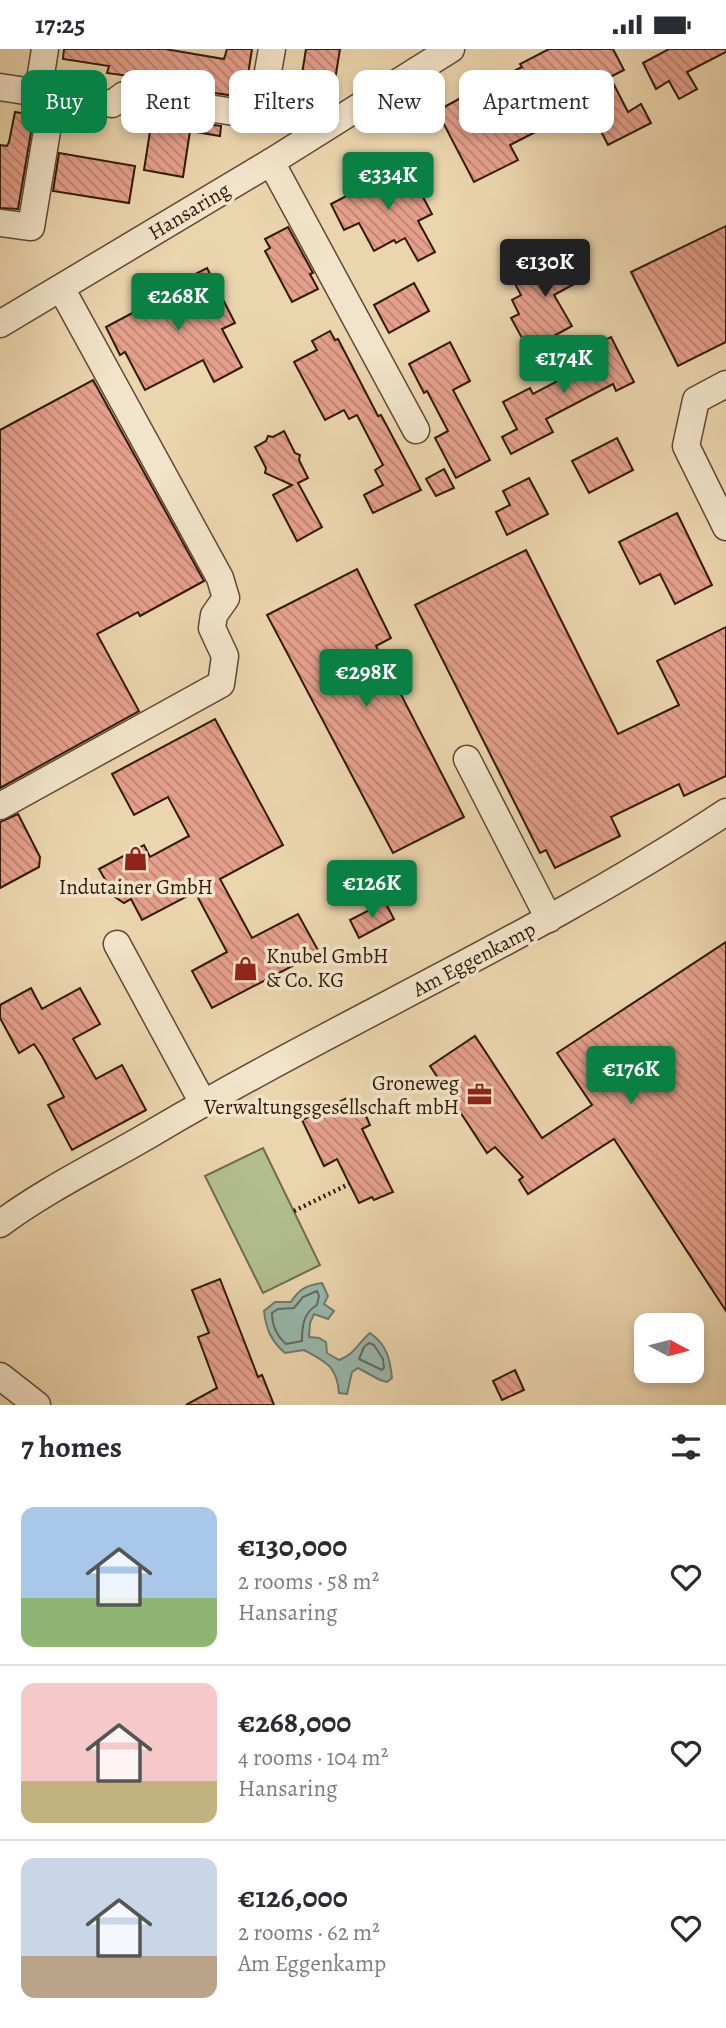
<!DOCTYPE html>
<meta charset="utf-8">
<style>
:root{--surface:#fff;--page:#f2f2f3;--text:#2b2b33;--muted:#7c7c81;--line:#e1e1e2;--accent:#0b8043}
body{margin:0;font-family:Alegreya,serif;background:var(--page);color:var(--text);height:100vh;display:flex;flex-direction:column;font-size:26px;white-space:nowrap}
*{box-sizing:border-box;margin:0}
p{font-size:23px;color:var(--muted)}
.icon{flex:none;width:38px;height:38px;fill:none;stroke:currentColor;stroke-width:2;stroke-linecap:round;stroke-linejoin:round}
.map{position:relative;height:1356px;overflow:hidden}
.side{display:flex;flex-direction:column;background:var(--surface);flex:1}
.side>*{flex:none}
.banner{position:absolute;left:21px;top:21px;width:684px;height:63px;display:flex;gap:14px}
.needle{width:46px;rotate:97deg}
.fabs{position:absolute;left:634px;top:1264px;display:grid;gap:14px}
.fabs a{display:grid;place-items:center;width:70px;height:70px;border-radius:14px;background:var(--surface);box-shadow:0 4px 10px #0003;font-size:35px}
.price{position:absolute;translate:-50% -60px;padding:0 16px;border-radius:7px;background:var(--accent);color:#fff;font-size:23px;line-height:46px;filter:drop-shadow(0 2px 4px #0008)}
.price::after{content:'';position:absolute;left:50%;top:42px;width:21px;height:16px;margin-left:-10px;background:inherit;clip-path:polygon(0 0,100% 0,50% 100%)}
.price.current{background:#222;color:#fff}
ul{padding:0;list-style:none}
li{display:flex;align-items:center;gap:21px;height:175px;padding:0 21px}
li+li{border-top:2px solid var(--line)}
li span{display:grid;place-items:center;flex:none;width:196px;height:140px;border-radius:14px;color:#555}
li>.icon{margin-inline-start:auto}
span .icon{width:84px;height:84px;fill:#fffc;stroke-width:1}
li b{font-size:30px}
h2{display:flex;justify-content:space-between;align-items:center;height:84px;padding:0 21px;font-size:30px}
.tag{padding:0 24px;border-radius:14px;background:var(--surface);box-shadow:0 4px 10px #0003;font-size:24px;line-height:63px}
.tag.current{background:var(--accent);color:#fff}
.status{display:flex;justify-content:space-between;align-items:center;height:49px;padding:0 35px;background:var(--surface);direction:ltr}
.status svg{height:19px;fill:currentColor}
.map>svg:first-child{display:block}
</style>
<div class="status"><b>17:25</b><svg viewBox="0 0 49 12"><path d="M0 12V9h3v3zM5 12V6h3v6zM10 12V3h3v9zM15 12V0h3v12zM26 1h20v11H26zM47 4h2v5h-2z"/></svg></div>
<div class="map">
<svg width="726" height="1356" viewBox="0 0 726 1356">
<defs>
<pattern id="building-back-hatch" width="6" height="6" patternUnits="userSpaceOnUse" patternTransform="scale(1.75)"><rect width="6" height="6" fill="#e5a08c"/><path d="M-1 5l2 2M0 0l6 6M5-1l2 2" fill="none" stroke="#ba8271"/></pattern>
</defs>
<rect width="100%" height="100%" fill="#ebd5ad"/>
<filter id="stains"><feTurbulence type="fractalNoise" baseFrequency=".00286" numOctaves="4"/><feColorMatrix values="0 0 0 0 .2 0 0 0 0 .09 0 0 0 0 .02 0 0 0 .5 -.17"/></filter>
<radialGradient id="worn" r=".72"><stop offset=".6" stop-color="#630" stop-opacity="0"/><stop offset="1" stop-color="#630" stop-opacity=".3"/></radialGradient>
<!-- park -->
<polygon fill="#b2be8e" stroke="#726c4c" stroke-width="2" points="263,1099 320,1216 263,1244 205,1127"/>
<!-- water -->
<path fill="#98b8ac" stroke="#6f796c" stroke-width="2" d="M 322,1234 L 328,1247 L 324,1255 L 334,1262 L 328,1270 L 314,1265 L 310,1274 L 309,1288 L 319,1289 L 326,1293 L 327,1304 L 339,1311 C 355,1305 357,1295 370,1284 C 387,1296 390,1310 392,1329 L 387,1333 L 380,1331 L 358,1319 L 352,1323 L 347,1345 L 339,1344 C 337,1317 326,1313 304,1301 L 285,1304 C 271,1292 266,1280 264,1262 L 275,1253 L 291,1253 C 299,1240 307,1236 322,1234 Z"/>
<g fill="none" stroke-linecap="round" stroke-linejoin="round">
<!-- shore -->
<g stroke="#65695c" stroke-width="2">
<path d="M 317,1242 L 319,1247 L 317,1256 C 303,1264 302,1278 302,1292 L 286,1295 C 277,1287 272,1276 272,1264 L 278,1260 L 294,1259 L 303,1248 Z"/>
<polygon points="369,1294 374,1296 383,1310 384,1319 382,1321 359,1310 364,1298"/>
</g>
</g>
<!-- building -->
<g fill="url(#building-back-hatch)" stroke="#321a0b" stroke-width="2">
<polygon points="64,0 165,0 224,10 227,0 252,0 245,45 235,44 235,47 128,31 129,27 107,24 109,17 63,10"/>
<polygon points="306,0 340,0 335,31 302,25"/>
<polygon points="549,0 613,0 624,21 610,28 628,63 641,55 651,74 608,96 577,35 542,53 553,74 510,96 518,111 474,133 437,62 470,44 468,39 488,29 490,34 522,18 520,15"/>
<polygon points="669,0 726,0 726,3 687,23 697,40 679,50 669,32 656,40 643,14"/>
<polygon points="15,63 34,66 18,160 0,159 0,96 7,97 9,93"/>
<polygon points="128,63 221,77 220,87 190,82 183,128 144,121 151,76 122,71 123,67"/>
<polygon points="59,104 135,117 129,154 53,142"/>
<polygon points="406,116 432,165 418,172 435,203 418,212 405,189 396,194 394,191 374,202 359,174 344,181 331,155"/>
<polygon points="726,177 726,293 678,317 631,223"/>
<polygon points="288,178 313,224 310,225 318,240 292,253 265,202 270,199 265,190"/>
<polygon points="572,201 587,228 554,246 572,277 543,293 541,290 527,298 511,269 519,265 512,251 521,246 514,233"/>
<polygon points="207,219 235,274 222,280 242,318 214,333 203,311 145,341 125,303 120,306 106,278 168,245 166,240"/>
<polygon points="414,234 429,262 389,284 374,256"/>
<polygon points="330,282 335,291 338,290 378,367 381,366 421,441 373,464 364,446 383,436 375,421 383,416 357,366 349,370 344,361 325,371 294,313 317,301 312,292"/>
<polygon points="611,288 634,333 616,342 613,335 546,370 553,383 511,405 502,388 517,380 503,353 530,339 533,345 594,313 587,300"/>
<polygon points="450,293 470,332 453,341 490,411 456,429 435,389 448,382 427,342 424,344 409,315"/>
<polygon points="93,331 204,532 140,567 138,563 97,585 139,662 0,739 0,381"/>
<polygon points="284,382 295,404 300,406 299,411 308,429 298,434 322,478 297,492 273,446 292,436 265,424 266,419 255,398 266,392 268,387 273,388"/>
<polygon points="617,389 633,421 589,444 572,412"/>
<polygon points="444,420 454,439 436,447 426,430"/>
<polygon points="529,429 548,465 507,486 496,463 510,456 503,442"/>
<polygon points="677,464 712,536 675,555 660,525 640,535 619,493"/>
<polygon points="526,501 618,685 679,656 657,612 726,578 726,727 684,747 679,735 611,768 620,787 555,819 546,801 540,804 415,556"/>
<polygon points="357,520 391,589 376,597 464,768 393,804 267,566"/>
<polygon points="215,670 283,796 220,830 252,889 298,865 319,903 212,959 192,922 227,903 195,843 142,871 131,850 124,854 115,848 99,820 144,796 150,808 189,787 168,748 134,766 112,725"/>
<polygon points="18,765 40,808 39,818 0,839 0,773"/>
<polygon points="385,853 394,870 359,889 350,871"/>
<polygon points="726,893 726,1262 614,1090 528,1145 519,1131 523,1128 495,1098 487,1104 430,1017 475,987 542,1089 592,1056 557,1004"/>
<polygon points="31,939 42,960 80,939 100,975 73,990 96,1030 122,1016 146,1061 72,1101 48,1056 64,1048 42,1007 34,995 19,1004 0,969 0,956"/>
<polygon points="347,1049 354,1065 363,1060 370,1076 362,1080 393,1143 374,1151 372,1148 359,1154 337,1110 324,1117 302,1071"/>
<polygon points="220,1230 258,1328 262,1326 274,1356 186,1356 217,1339 198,1288 209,1284 192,1241"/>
<polygon points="515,1321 524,1341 502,1351 493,1332"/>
</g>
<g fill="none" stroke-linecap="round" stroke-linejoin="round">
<defs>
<g id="minor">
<polyline points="0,38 112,55 124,46 260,67 272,0"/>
<polyline points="38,44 45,0"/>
<polyline points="271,113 451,0"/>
<polyline points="0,174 31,178 53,46"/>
<polyline points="0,275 271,113 416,381"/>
<polyline points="726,335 696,351 686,397 726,478"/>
<polyline points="467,710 549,870"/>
<polyline points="0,757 221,635 225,607 212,579 214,566 226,549 220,529 61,239"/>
<polyline points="117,895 203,1054"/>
<path d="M 0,1175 C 45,1141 105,1112 154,1083 C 342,972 543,884 726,763"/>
<polyline points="0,1327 37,1356"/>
</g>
</defs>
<!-- minor casing -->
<use href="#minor" stroke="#604934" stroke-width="29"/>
<!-- path -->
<polyline stroke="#321a0b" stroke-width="4.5" stroke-dasharray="2 3.5" stroke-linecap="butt" points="294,1162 349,1135"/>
<!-- minor -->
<use href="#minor" stroke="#f2e4ca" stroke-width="26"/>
</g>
<!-- icons -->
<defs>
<symbol id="shop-bare" viewBox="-9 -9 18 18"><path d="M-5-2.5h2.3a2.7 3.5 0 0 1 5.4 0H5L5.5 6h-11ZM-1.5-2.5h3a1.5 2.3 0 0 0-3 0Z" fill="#8f2418" stroke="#f2e4ca" stroke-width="2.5" paint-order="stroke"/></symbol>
<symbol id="office-bare" viewBox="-9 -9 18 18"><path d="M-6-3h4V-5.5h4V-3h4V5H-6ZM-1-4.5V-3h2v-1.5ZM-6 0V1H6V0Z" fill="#8f2418" stroke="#f2e4ca" stroke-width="2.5" paint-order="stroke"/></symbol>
</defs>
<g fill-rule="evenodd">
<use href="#shop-bare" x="118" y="792" width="35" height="35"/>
<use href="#shop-bare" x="228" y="902" width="35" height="35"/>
<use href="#office-bare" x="462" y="1028" width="35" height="35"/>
</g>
<g text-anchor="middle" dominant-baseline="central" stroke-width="7" stroke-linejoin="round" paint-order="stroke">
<!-- street labels -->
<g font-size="21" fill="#321a0b" stroke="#f2e4ca">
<text transform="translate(189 162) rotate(-31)">Hansaring</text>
<text transform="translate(474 910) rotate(-28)">Am Eggenkamp</text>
</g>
<!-- poi labels -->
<g font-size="21" fill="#321a0b" stroke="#f2e4ca">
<text x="136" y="838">Indutainer GmbH</text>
<text x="266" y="907" text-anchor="start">Knubel GmbH<tspan x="266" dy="24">&amp; Co. KG</tspan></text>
<text x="459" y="1034" text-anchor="end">Groneweg<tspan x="459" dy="24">Verwaltungsgesellschaft mbH</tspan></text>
</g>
</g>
<rect width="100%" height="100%" filter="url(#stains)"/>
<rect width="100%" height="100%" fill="url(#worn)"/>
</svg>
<div class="fabs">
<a><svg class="needle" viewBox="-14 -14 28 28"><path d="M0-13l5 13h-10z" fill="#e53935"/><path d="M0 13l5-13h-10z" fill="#7c7c81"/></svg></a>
</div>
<b class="price" style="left:388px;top:163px">€334K</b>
<b class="price current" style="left:545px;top:250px">€130K</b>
<b class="price" style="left:178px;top:284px">€268K</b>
<b class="price" style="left:564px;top:346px">€174K</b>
<b class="price" style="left:366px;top:660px">€298K</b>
<b class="price" style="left:372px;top:871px">€126K</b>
<b class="price" style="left:631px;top:1057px">€176K</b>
<div class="banner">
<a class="tag current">Buy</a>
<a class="tag">Rent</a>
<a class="tag">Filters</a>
<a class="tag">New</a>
<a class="tag">Apartment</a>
</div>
</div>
<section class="side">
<h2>7 homes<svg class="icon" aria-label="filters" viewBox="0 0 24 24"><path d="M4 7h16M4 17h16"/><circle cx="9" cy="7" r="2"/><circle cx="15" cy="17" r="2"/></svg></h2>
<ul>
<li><span style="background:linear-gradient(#a9c7e8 65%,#8fb573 0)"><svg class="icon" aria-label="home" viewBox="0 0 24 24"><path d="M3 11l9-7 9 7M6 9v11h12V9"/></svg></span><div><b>€130,000</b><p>2 rooms · 58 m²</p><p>Hansaring</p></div><svg class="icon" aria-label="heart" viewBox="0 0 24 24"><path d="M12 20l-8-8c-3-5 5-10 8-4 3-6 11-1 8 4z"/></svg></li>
<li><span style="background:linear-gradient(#f6c9c9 70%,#c2b280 0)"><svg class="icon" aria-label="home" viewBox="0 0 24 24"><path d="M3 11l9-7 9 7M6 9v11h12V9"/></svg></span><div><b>€268,000</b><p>4 rooms · 104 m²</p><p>Hansaring</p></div><svg class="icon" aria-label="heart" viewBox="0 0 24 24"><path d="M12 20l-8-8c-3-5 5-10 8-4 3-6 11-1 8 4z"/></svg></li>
<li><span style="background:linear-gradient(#c9d6e8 70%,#b9a48a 0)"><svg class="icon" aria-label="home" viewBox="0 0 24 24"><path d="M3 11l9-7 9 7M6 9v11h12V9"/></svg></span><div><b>€126,000</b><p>2 rooms · 62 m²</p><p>Am Eggenkamp</p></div><svg class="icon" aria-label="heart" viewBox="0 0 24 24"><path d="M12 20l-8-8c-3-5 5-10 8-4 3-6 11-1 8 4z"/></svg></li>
</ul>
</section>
